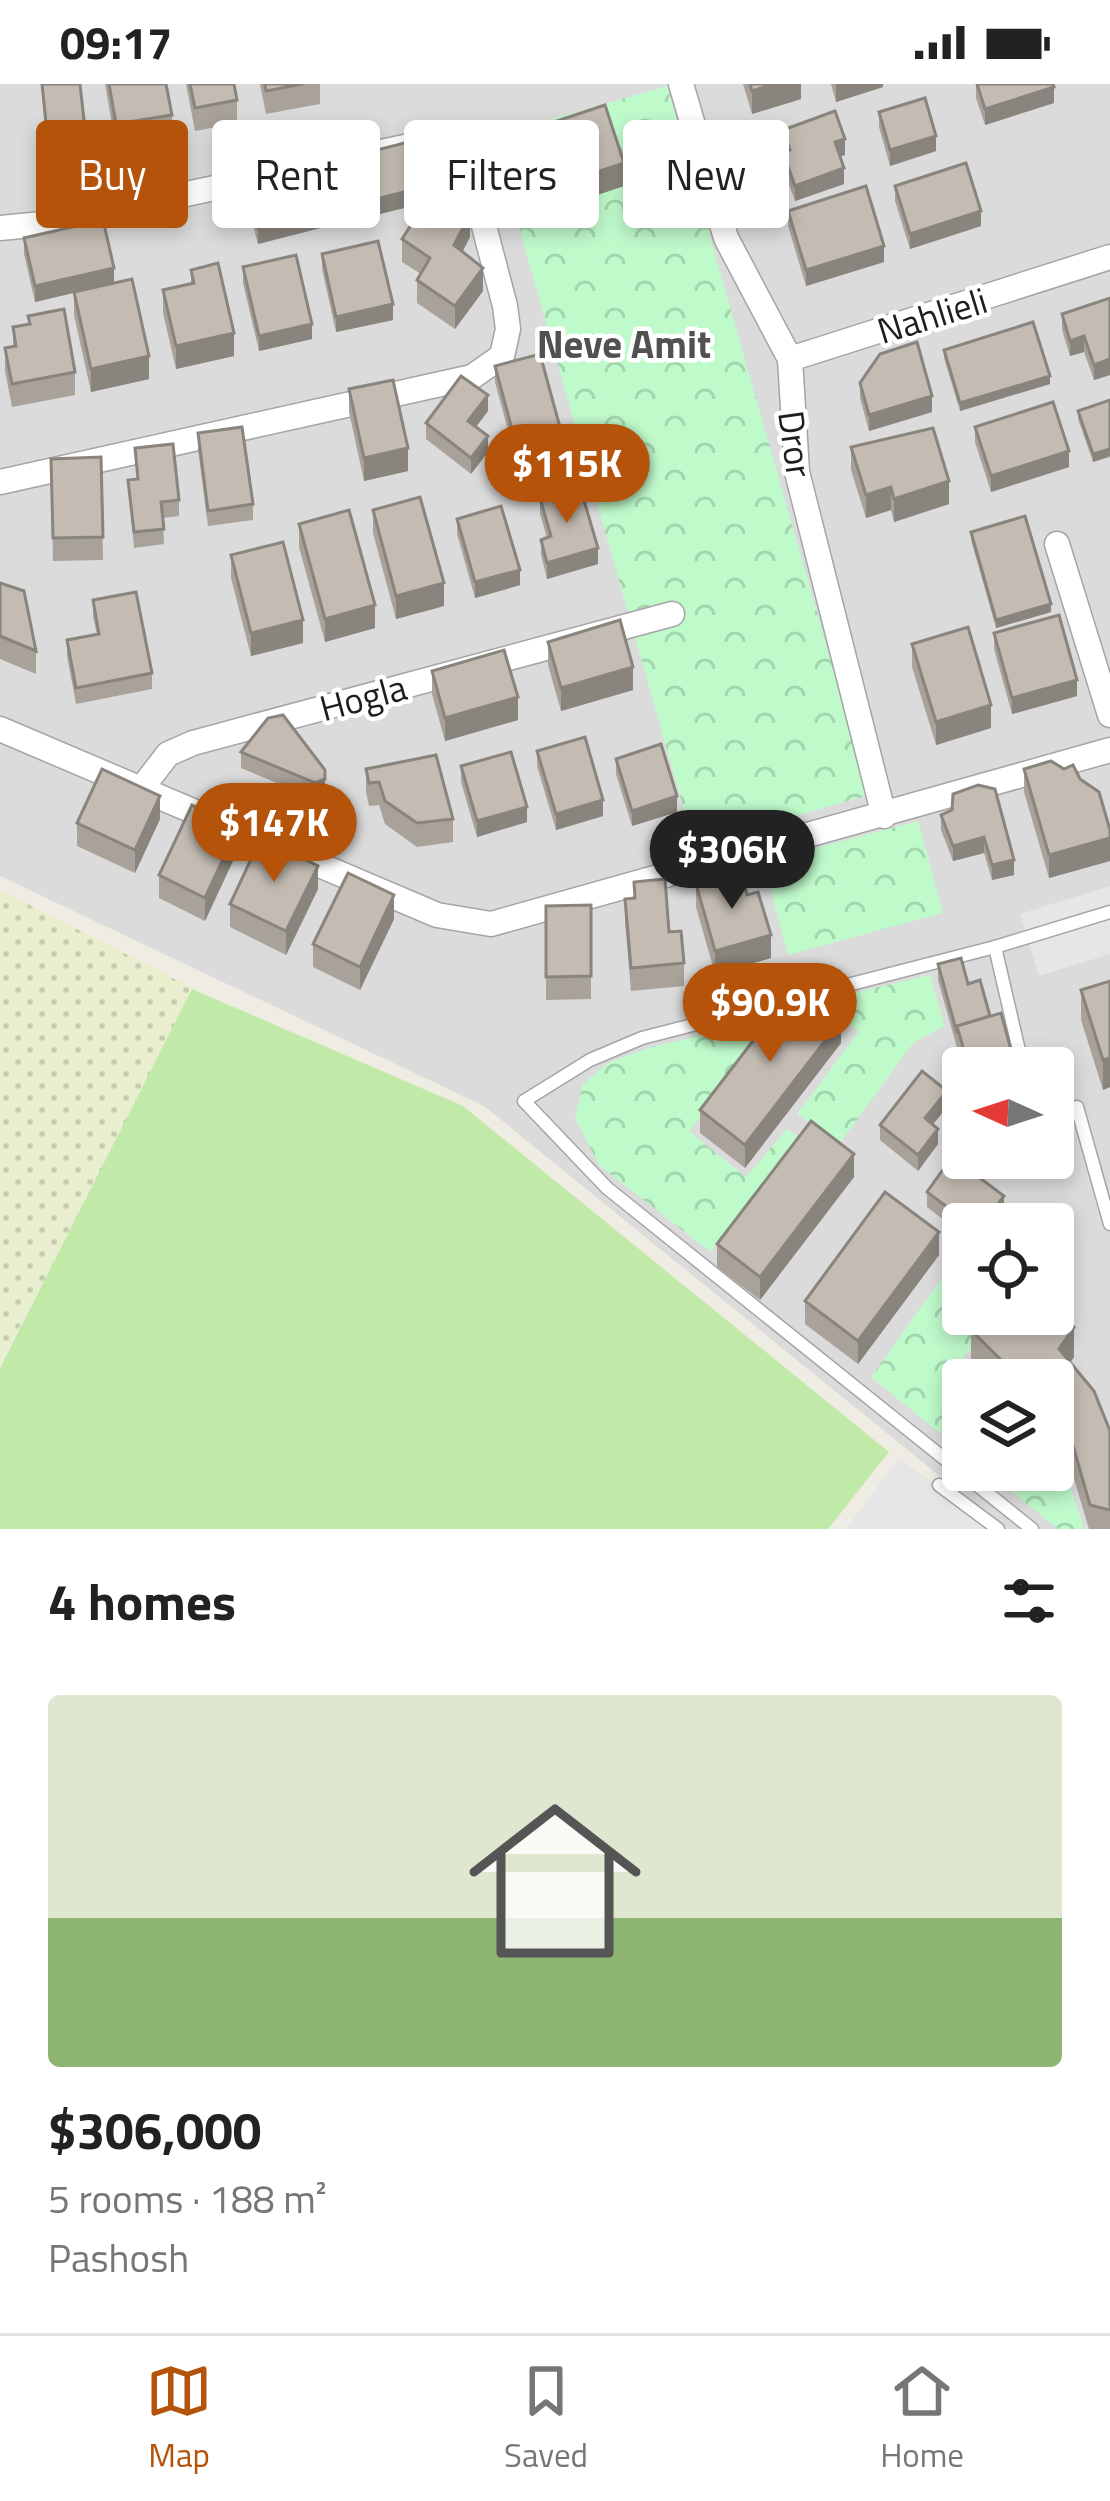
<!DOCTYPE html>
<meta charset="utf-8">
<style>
:root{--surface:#fff;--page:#f2f2f2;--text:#222;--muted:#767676;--line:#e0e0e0;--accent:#b45309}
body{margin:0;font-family:"Titillium Web",sans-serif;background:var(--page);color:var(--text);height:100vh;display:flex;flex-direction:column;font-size:45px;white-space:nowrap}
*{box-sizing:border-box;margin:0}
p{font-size:39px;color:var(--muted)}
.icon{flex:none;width:66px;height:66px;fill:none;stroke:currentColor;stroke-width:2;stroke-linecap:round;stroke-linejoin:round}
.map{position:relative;height:1445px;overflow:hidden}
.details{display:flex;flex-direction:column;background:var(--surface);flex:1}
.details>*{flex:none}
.guide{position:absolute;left:36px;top:36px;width:1038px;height:108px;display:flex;gap:24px}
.needle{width:78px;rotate:273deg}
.controls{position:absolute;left:942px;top:963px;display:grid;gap:24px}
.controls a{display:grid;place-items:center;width:132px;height:132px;border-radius:12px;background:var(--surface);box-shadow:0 6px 18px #0003;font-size:60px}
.price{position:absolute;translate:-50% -102px;padding:0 27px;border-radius:42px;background:var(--accent);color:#fff;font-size:39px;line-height:78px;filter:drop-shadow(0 3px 6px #0008)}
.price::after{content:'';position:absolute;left:50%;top:72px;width:36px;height:27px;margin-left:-18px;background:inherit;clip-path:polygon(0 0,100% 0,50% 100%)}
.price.active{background:#222;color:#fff}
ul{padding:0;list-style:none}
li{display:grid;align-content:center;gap:24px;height:636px;padding:0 48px}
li+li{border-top:3px solid var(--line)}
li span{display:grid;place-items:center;height:372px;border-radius:12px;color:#555}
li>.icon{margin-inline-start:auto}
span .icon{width:216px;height:216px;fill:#fffc;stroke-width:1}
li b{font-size:51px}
h2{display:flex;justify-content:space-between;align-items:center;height:144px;padding:0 48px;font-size:51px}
.pill{padding:0 42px;border-radius:12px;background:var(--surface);box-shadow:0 6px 18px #0003;font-size:42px;line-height:108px}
.pill.active{background:var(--accent);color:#fff}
.status{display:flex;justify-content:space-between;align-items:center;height:84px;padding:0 60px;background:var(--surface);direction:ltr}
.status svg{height:33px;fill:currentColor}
.dock{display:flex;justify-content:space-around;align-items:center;height:168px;border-top:3px solid var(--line);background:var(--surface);font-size:33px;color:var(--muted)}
.dock a{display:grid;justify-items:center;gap:6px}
.dock .active{color:var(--accent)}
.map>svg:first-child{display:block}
</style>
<div class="status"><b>09:17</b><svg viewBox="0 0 49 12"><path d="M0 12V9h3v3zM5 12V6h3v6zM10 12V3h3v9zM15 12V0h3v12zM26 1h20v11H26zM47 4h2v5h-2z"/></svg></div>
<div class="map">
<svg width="1110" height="1445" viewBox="0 0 1110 1445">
<defs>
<pattern id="farmland-dots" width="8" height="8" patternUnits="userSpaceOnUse" patternTransform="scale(3)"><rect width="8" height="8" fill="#e8eece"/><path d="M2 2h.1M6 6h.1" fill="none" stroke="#c7ccb0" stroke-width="1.8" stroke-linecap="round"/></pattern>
<pattern id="park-crowns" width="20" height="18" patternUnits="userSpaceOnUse" patternTransform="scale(3)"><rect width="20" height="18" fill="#bffacb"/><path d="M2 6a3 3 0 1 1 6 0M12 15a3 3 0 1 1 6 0" fill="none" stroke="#a4d6ae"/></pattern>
</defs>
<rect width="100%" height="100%" fill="#efece3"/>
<!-- residential -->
<path fill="#dcdbdb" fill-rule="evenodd" d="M 0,0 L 1110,0 L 1110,1445 L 1005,1445 L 484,1022 L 0,792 ZM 963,984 L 1053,984 L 1053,1074 L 963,1074 ZM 963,1140 L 1053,1140 L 1053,1230 L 963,1230 ZM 963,1296 L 1053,1296 L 1053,1386 L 963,1386 Z"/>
<!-- farmland -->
<polygon fill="url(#farmland-dots)" points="0,806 198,907 0,1280"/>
<!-- grass -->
<polygon fill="#c1eaa8" points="192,905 463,1022 889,1368 828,1445 0,1445 0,1284"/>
<!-- park -->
<g fill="url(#park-crowns)">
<polygon points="667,2 869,711 694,761 493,52"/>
<polygon points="918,737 943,829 788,871 763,778"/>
<polygon points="930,891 945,942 913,959 840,1059 797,1030 859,947 814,918"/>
<polygon points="789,931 689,1047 746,1093 787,1045 803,1056 710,1168 599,1081 575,1034 583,1000 608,979 651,963"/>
<polygon points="958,1172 963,1175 963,1230 1017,1230 963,1272 986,1296 963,1296 963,1368 871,1293"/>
<polygon points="985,1386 1043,1386 1047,1395 1067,1393 1084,1445 1058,1445"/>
</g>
<!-- parking -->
<g fill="#e6e6e6">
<polygon points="1110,802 1110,870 1039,892 1020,830"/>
<polygon points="899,1374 996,1445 846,1445"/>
</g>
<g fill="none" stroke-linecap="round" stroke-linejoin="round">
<defs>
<g id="lane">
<polyline points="995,863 642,954 590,976 524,1017 607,1104 1032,1445"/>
<polyline points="1023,984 995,863 1110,828"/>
<polyline points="1077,1023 1110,1140"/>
<polyline points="939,1401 998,1445"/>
</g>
<g id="street">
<polyline points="681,0 726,154 790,275 797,388 884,732"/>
<path d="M 0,144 L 52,139 L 414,61 C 447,65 461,78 475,108 L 505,222 L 508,245 L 502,272 L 472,293 L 0,398"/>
<polyline points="790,275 1110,173"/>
<polyline points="1057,460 1110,631"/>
<polyline points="0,645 437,831 491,840 1110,666"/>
<polyline points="141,705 168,670 193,659 672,530"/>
</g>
</defs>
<!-- lane casing -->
<use href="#lane" stroke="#a5a5a5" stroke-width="15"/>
<!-- street casing -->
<use href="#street" stroke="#a5a5a5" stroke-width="27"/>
<!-- lane -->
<use href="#lane" stroke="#fff" stroke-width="12"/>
<!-- street -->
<use href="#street" stroke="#fff" stroke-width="24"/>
</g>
<!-- wall -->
<g fill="#a9a29a">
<polygon points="41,0 80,0 86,70 48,74"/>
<polygon points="105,0 166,0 172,31 172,54 116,64"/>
<polygon points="186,0 234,0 237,16 237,39 195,47"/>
<polygon points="260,0 320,0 320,20 266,30"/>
<polygon points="743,0 801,0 801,15 752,30"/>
<polygon points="831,0 883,0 883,3 836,18"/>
<polygon points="976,0 1054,19 985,41 976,14"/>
<polygon points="879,28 936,67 890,82 879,43"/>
<polygon points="539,43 624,102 558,124 539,66"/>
<polygon points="783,46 845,71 840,72 844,100 795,117 783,84 783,69 786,68 783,61"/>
<polygon points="357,71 440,115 368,133 357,86"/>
<polygon points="245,95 332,141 258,160 245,111"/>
<polygon points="895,102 981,142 910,165 895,117"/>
<polygon points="788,127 884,178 806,202 788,142"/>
<polygon points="470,153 462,168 483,207 455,245 417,219 417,196 421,190 402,178 402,155"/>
<polygon points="24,154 114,199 149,295 91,308 74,231 74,209 35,218 24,170"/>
<polygon points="322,170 393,236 336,248 322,185"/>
<polygon points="243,183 312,255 259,267 243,199"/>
<polygon points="191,186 234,272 176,285 163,229 163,206 191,200"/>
<polygon points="1110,214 1110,291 1094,296 1084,268 1070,272 1062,246 1062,230"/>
<polygon points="28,232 75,288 75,311 12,323 5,287 5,264 13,263 13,243 28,240"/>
<polygon points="944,266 1050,300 960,327 944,274"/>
<polygon points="495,282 561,363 516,376 495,298"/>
<polygon points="860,299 932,328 869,347 860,314"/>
<polygon points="349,305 408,387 364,397 349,328"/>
<polygon points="1110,316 1110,373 1093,378 1078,335 1078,327"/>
<polygon points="488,327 476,343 488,368 471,390 426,355 426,339"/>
<polygon points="975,343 1069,383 991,408 975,358"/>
<polygon points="198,349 253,420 253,436 208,442 198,365"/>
<polygon points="851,363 949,420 894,438 891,426 866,434 851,386"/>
<polygon points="135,364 179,416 179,432 163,434 164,460 134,464 128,396 137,395"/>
<polygon points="101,373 103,476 53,477 51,375"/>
<polygon points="540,414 598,480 547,495 541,471 541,456 547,454 540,430"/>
<polygon points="373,426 444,522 396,535 373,449"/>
<polygon points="457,435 520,501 475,514 457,450"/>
<polygon points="299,440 375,544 325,558 299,463"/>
<polygon points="971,448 1051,528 996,544 971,456"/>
<polygon points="231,471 303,559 251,572 231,494"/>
<polygon points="0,499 36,567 36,590 0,575"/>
<polygon points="93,516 152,589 152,605 76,620 67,572 67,556 97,551 93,532"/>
<polygon points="994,549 1077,612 1012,630 994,565"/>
<polygon points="548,558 633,606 561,627 548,581"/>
<polygon points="912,560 991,644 936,661 912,583"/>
<polygon points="432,587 518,636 445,657 432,610"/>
<polygon points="537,667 603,732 556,746 537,682"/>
<polygon points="241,668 325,686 325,711 315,715 241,684"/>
<polygon points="616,675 677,728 632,742 616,690"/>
<polygon points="461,682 527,738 477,753 461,698"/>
<polygon points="366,685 453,735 453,758 417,763 385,740 379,721 369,722 366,708"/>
<polygon points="1024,685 1080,695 1110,746 1110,777 1049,794 1024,708"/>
<polygon points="952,726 1014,776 1014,791 992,796 984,769 953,777 941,746 941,731"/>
<polygon points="160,735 135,789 77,762 77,739"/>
<polygon points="238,766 205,837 159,814 159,791"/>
<polygon points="634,798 669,848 684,879 684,902 631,907 625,838 625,815 634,814"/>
<polygon points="696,800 747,811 771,874 715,890 696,823"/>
<polygon points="318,805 286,871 230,843 230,820"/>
<polygon points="591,821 591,915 546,916 546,822"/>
<polygon points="394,835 360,906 313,883 313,860"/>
<polygon points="938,880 968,900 990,932 1016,984 963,985 938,896"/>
<polygon points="1110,897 1110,1003 1103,1006 1081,936 1081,906"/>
<polygon points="841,959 745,1084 700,1049 700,1026"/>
<polygon points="947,1023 933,1040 938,1060 918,1087 880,1056 880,1041"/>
<polygon points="854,1093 760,1216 717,1183 717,1160"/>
<polygon points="927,1108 1004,1128 995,1140 963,1140 963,1151 927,1123"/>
<polygon points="939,1171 858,1280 805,1240 805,1217"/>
<polygon points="971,1246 1074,1273 1070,1278 1110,1347 1110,1445 1089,1445 1072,1388 1049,1393 1046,1386 1053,1386 1053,1296 991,1296 971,1276"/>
</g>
<!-- shaded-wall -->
<g fill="#89847d">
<polygon points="774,0 801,0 801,15 752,30 752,7"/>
<polygon points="836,0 883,0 883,3 836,18"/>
<polygon points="1054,3 1054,19 985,41 985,25"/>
<polygon points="936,52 936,67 890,82 890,66"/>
<polygon points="845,55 845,71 835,74 835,58"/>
<polygon points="624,79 624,102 558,124 558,101"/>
<polygon points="844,84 844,100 795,117 795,102"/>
<polygon points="440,99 440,115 368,133 368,117"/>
<polygon points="332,125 332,141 258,160 258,144"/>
<polygon points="981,127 981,142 910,165 910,150"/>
<polygon points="470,130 470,153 454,184 454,161"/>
<polygon points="884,162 884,178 806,202 806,186"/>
<polygon points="114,184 114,199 35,218 35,202"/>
<polygon points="483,184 483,207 455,245 455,222"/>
<polygon points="393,220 393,236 336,248 336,233"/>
<polygon points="312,240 312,255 259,267 259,252"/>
<polygon points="234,249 234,272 176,285 176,262"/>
<polygon points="1084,252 1084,268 1070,272 1070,257"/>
<polygon points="149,272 149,295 91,308 91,285"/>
<polygon points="1110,275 1110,291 1094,296 1094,281"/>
<polygon points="1050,292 1050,300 960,327 960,319"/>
<polygon points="488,311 488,327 468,353 468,337"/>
<polygon points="932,312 932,328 869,347 869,331"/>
<polygon points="561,347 561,363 516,376 516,360"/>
<polygon points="488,352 488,368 471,390 471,374"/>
<polygon points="408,364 408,387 364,397 364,374"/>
<polygon points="1110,364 1110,372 1093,378 1093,370"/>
<polygon points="1069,367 1069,383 991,408 991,392"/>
<polygon points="949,397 949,420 894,438 894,415"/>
<polygon points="891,403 891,426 866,434 866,411"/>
<polygon points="598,464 598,480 547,495 547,479"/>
<polygon points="520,486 520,501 475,514 475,498"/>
<polygon points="444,499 444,522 396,535 396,512"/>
<polygon points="1051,520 1051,528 996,544 996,536"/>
<polygon points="375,521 375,544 325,558 325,535"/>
<polygon points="303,536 303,559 251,572 251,549"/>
<polygon points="633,583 633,606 561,627 561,604"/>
<polygon points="1077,596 1077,612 1012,630 1012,614"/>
<polygon points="518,613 518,636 445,657 445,634"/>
<polygon points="991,621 991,644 936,661 936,638"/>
<polygon points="325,695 325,711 315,715 315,699"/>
<polygon points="160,712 160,735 135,789 135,766"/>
<polygon points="677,712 677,728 632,742 632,727"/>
<polygon points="603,716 603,732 556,746 556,730"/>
<polygon points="527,723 527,738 477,753 477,737"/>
<polygon points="238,743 238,766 205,837 205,814"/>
<polygon points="984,753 984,769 953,777 953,762"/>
<polygon points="1110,754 1110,777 1049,794 1049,771"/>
<polygon points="1014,776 1014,791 992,796 992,781"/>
<polygon points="318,782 318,805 286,871 286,847"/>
<polygon points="394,811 394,835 360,906 360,883"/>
<polygon points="771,851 771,874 715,890 715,867"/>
<polygon points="841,936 841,959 745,1084 745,1061"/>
<polygon points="1110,974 1110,1003 1103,1006 1103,976"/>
<polygon points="947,1007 947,1023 925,1050 925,1034"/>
<polygon points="938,1045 938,1060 918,1087 918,1071"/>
<polygon points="854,1070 854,1093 760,1216 760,1193"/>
<polygon points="1004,1112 1004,1128 995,1140 983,1140"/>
<polygon points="939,1148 939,1171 858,1280 858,1257"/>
<polygon points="1074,1243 1074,1273 1059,1295 1059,1265"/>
<polygon points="1072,1358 1072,1388 1049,1393 1049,1386 1053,1386 1053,1362"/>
</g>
<!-- building -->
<g fill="#c4bcb3" stroke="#89847d" stroke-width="3">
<polygon points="42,0 80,0 86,54 48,58"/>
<polygon points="109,0 166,0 172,31 116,40"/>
<polygon points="190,0 234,0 237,16 195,24"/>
<polygon points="265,0 303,0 266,7"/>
<polygon points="750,0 774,0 752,7"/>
<polygon points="977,0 1053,0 1054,3 985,25"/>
<polygon points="925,14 936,52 890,66 879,28"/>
<polygon points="605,21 624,79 558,101 539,43"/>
<polygon points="835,27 845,55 835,58 844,84 795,102 783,69 790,66 783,46"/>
<polygon points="428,53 440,99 368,117 357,71"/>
<polygon points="320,77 332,125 258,144 245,95"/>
<polygon points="966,79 981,127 910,150 895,102"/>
<polygon points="866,102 884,162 806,186 788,127"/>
<polygon points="420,127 470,130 454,161 483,184 455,222 417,196 430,174 402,155"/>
<polygon points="103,136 114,184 35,202 24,154"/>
<polygon points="378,157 393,220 336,233 322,170"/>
<polygon points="296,171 312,240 259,252 243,183"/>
<polygon points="218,179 234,249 176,262 163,206 194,199 191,186"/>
<polygon points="132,195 149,272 91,285 74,208"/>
<polygon points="1110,214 1110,275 1094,281 1084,252 1070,257 1062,230"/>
<polygon points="64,225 75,288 12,300 5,264 16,262 13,243 30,240 28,232"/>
<polygon points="1033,238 1050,292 960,319 944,266"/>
<polygon points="917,258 932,312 869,331 860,299 880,270"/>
<polygon points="540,270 561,347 516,360 495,282"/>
<polygon points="461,292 488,311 468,337 488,352 471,374 426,339"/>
<polygon points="393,296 408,364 364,374 349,305"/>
<polygon points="1110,316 1110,365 1093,370 1078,327"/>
<polygon points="1053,318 1069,367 991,392 975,343"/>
<polygon points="242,343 253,420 208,427 198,349"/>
<polygon points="933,344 949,397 894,415 891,403 866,411 851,363"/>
<polygon points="173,360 179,416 161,418 164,445 134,448 128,396 138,395 135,364"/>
<polygon points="101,373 103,453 53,454 51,375"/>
<polygon points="580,403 598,464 547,479 541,456 551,452 540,414"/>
<polygon points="420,413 444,499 396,512 373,426"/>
<polygon points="501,422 520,486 475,498 457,435"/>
<polygon points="349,426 375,521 325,535 299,440"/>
<polygon points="1025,432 1051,520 996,536 971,448"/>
<polygon points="283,458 303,536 251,549 231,471"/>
<polygon points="0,499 24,507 36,567 0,552"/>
<polygon points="136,508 152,589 76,604 67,556 99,550 93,516"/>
<polygon points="1059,531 1077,596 1012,614 994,549"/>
<polygon points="620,536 633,583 561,604 548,558"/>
<polygon points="968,543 991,621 936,638 912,560"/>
<polygon points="504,566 518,613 445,634 432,587"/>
<polygon points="283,631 325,686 325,695 315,699 241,668 268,634"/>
<polygon points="585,653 603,716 556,730 537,667"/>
<polygon points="661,660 677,712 632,727 616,675"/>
<polygon points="511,668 527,723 477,737 461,682"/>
<polygon points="436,671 453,735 417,739 385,717 379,698 369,699 366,685"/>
<polygon points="1051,677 1064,685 1073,681 1080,695 1099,708 1110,746 1110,754 1049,771 1024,685"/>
<polygon points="102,685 160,712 135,766 77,739"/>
<polygon points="978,701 995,705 1014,776 992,781 984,753 953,762 941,731 952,726 953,710"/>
<polygon points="192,721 238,743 205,814 159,791"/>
<polygon points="261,754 318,782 286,847 230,820"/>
<polygon points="741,787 747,811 758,808 771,851 715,867 696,800"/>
<polygon points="348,789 394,811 360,883 313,860"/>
<polygon points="665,795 669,848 681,847 684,879 631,884 625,815 635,814 634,798"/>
<polygon points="591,821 591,892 546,893 546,822"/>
<polygon points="961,874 968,900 980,896 990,932 957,942 957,949 938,880"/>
<polygon points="1110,897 1110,974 1103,976 1081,906"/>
<polygon points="795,902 841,936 745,1061 700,1026"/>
<polygon points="1001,929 1016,984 969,984 957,942"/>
<polygon points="922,987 947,1007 925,1034 938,1045 918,1071 880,1041"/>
<polygon points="811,1037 854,1070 760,1193 717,1160"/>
<polygon points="952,1073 1004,1112 983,1140 970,1140 927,1108"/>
<polygon points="885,1108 939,1148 858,1257 805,1217"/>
<polygon points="1053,1219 1074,1243 1059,1265 1094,1307 1110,1347 1110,1426 1090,1421 1072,1358 1053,1362 1053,1296 1016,1296 1011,1286 971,1246 990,1230 1053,1230"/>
</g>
<g text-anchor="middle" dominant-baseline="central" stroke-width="9" stroke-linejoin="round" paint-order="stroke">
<!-- street labels -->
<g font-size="36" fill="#1e1e1e" stroke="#fff">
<text transform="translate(932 231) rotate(-17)">Nahlieli</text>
<text transform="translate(796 360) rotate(82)">Dror</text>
<text transform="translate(363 613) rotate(-15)">Hogla</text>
</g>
<!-- neighbourhood labels -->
<g font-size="39" font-weight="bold" fill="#515151" stroke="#fff">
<text x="624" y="259">Neve Amit</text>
</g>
</g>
</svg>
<div class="controls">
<a><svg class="needle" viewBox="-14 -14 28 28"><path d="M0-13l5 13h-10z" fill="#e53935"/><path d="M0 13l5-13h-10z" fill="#767676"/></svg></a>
<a><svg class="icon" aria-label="locate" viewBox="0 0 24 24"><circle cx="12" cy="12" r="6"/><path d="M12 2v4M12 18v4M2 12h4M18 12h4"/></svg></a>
<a><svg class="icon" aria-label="layers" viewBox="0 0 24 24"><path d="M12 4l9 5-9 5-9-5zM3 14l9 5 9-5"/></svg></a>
</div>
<b class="price" style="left:567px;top:442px">$115K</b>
<b class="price" style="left:274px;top:801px">$147K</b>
<b class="price active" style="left:732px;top:828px">$306K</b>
<b class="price" style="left:770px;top:981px">$90.9K</b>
<div class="guide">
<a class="pill active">Buy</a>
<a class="pill">Rent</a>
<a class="pill">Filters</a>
<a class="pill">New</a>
</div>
</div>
<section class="details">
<h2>4 homes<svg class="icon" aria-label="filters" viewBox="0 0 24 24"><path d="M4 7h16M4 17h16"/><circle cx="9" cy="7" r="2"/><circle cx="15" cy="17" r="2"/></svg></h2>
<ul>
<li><span style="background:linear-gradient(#dfe7d0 60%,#8fb573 0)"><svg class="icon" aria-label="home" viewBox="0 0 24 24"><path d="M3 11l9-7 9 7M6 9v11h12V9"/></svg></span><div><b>$306,000</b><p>5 rooms · 188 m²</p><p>Pashosh</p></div></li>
</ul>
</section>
<nav class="dock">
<a class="active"><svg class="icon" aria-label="map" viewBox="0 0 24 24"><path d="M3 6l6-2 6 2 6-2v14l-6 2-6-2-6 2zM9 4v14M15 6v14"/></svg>Map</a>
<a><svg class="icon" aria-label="saved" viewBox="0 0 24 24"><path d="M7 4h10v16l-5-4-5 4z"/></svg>Saved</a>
<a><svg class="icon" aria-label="home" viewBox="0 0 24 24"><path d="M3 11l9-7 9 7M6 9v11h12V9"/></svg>Home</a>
</nav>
